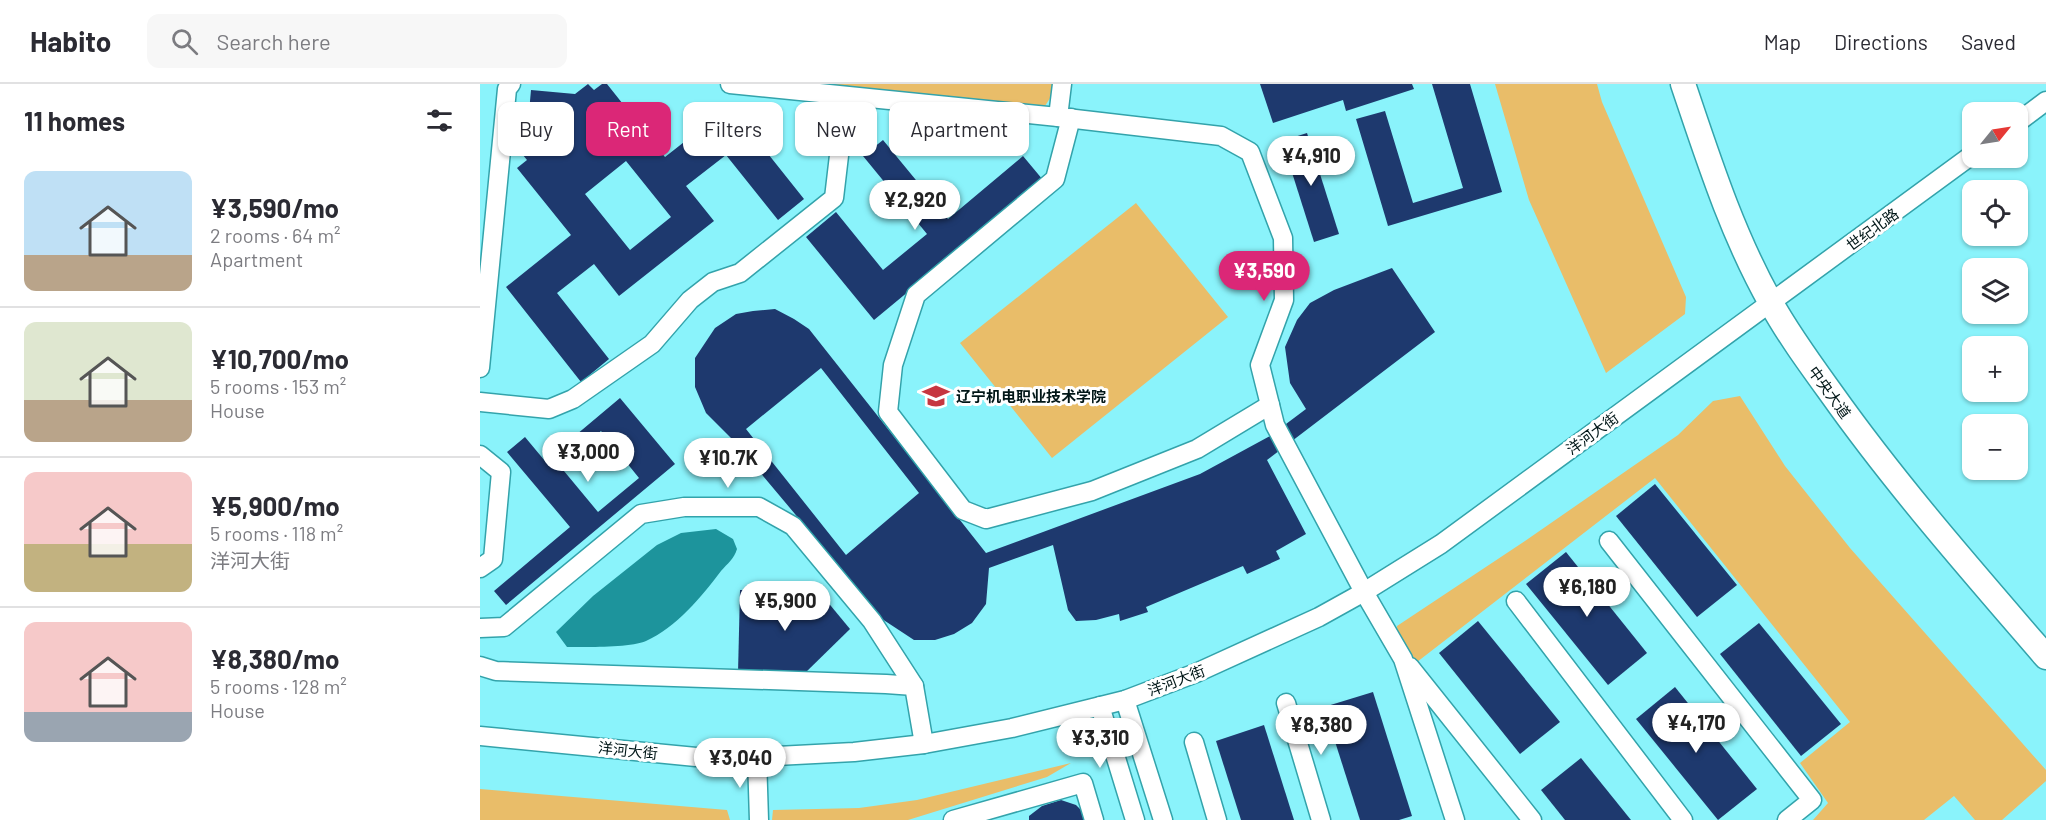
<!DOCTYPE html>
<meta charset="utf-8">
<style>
:root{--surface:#fff;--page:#f7f7f7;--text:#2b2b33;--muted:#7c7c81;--line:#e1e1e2;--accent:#db2777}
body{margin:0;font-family:Barlow,"Noto Sans SC",sans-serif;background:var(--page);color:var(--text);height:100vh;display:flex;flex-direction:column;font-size:22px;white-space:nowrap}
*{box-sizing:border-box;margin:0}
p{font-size:20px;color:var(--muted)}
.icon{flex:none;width:33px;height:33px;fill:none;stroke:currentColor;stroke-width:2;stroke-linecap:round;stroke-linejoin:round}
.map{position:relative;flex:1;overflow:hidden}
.details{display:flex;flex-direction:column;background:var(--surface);width:480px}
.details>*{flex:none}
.banner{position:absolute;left:18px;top:18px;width:570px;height:54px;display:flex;gap:12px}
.needle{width:39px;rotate:60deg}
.fabs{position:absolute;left:1482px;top:18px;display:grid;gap:12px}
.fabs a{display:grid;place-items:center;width:66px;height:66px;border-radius:12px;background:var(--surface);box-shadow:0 2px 4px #0004;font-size:30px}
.price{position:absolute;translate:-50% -51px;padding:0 14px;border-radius:21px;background:#fff;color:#222;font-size:20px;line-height:39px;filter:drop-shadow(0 2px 3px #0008)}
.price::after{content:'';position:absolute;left:50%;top:36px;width:18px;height:14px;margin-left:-9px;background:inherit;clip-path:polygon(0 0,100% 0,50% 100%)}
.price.current{background:var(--accent);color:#fff}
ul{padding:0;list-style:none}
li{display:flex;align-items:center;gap:18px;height:150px;padding:0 24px}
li+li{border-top:2px solid var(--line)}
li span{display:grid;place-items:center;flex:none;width:168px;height:120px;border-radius:12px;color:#555}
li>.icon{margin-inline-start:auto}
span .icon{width:72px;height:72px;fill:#fffc;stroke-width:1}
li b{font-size:26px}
h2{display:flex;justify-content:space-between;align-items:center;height:72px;padding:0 24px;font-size:26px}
.chip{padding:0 21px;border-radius:12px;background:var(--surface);box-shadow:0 2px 4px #0004;font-size:21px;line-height:54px}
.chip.current{background:var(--accent);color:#fff}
header{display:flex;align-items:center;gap:36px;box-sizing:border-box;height:84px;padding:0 30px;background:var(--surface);border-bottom:2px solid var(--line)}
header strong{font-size:28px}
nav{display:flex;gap:33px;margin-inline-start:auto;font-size:21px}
.search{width:420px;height:54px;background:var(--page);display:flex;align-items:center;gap:15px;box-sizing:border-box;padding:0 21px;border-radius:12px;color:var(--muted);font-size:22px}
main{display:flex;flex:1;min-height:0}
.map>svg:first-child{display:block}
</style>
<header>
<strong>Habito</strong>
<div class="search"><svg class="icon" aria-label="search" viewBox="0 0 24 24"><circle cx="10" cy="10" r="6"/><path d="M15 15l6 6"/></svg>Search here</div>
<nav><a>Map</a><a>Directions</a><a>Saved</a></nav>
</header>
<main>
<section class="details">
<h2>11 homes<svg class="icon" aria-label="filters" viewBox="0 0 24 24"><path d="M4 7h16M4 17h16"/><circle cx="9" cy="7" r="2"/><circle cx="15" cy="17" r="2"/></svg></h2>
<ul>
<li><span style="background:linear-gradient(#bfe0f5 70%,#b9a48a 0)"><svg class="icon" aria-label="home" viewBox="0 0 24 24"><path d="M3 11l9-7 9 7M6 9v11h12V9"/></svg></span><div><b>¥3,590/mo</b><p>2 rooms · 64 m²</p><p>Apartment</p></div></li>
<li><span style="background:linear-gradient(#dfe7d0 65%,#b9a48a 0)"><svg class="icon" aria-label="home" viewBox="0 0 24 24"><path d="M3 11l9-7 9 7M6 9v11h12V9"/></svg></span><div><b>¥10,700/mo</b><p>5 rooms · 153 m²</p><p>House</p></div></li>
<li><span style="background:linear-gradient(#f6c9c9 60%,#c2b280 0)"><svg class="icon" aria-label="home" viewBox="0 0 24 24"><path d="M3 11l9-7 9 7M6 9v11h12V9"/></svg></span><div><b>¥5,900/mo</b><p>5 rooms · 118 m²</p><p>洋河大街</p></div></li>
<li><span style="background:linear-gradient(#f6c9c9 75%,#9aa5b1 0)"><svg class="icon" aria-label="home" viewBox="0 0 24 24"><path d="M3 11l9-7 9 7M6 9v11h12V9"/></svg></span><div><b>¥8,380/mo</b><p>5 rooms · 128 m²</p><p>House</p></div></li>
</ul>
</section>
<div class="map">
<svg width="1566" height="736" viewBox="0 0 1566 736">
<rect width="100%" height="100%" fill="#8af3fb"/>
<!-- green -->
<g fill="#e9bd69">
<polygon points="331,0 574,0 574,8 565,22"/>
<polygon points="1015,0 1117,0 1122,18 1206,213 1205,230 1126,289 1049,116"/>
<polygon points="656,119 748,233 572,374 480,259"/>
<polygon points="1260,312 1305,382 1370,464 1566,686 1566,697 1522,736 1495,736 1474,712 1444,736 1333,736 1348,719 1320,679 1370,638 1175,394 937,578 918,556 917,542 1045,457 1198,351 1233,317"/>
<polygon points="591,679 567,693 428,736 292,736 293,726 379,724 437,716"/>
<polygon points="0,705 247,726 250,736 0,736"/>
</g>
<!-- water -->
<path fill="#1d949c" d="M 236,445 L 253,455 L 257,465 C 254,475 248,479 241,487 C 222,512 196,544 166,557 C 150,564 106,563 87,563 L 76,548 L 113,512 L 177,461 L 201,449 Z"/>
<!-- building -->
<g fill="#1e396e" fill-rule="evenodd">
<path d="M 108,0 L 114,6 L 122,0 L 127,0 L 185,73 L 250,22 L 324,115 L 298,136 L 246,71 L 206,102 L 234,137 L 139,212 L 114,180 L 77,209 L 129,275 L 101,298 L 26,203 L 91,151 L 37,84 L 47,76 L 34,60 L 47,50 L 51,6 L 95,10 ZM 146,77 L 191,133 L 150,166 L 105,110 Z"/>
<polygon points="780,0 932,0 934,5 866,27 863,16 793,39"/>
<polygon points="952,0 990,0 1022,108 908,142 876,35 905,27 933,119 983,104"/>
<polygon points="827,49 859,150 834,158 802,57"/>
<polygon points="403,56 468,135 543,72 563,96 394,236 326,153 356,128 403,186 447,150 383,72"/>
<path d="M 912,184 L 955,248 L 787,376 L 826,450 L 796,467 L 800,475 L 767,490 L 763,482 L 666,523 L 668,528 L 640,537 L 639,530 L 616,536 L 596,537 L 588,526 L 573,461 L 509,484 L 506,520 L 492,539 L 474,550 L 455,556 L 434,556 L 396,531 L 356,479 L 253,356 L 226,329 L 215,303 L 215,274 L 235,244 L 256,230 L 273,227 L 295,225 L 314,235 L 329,245 L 506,469 L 720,390 L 790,352 L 826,325 L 810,299 L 805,263 L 817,236 L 830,219 L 854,206 ZM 341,284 L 439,409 L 366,471 L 266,345 Z"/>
<path d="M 140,314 L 195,380 L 26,521 L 14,507 L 90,443 L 27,368 L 45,353 L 65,377 ZM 121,347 L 159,394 L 118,428 L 79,381 Z"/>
<polygon points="1175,400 1257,501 1217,533 1136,432"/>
<polygon points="1086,468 1167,569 1128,601 1046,500"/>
<polygon points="260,506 314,507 346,516 370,545 323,591 258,589"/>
<polygon points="998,537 1080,638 1040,670 959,569"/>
<polygon points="1279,539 1361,640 1321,672 1240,570"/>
<polygon points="1195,603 1277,705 1238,736 1156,635"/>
<polygon points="893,608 932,732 919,736 880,736 844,623"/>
<polygon points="784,641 814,736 761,736 736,657"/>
<polygon points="1101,674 1151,736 1085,736 1061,706"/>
<polygon points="581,716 596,721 604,729 606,736 549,736 549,732 562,722"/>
</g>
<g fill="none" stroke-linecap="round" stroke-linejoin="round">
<defs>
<g id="minor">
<polyline points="250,0 578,33 582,0"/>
<polyline points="578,33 741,52 770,68 803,154 804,216 780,281 795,341 884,508 923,575 975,736"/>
<polyline points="591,34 575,95 436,211 413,281 408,328 483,426 506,435 612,407 717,365 790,321"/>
<polyline points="1538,38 1566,17"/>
<polyline points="0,284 27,5 31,0"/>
<polyline points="0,318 69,325 93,315 172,260 210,216 233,198 260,189 354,114 366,12"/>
<polyline points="0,371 21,388 13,475 0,484"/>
<polyline points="1129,457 1332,716 1307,736"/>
<polyline points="1036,517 1203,736"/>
<polyline points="0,544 24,543 161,430 204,423 279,423 313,442 392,537 434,602"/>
<polyline points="0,582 16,587 406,600 434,602 444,660"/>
<polyline points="930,583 1052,736"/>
<polyline points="645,616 683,736"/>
<polyline points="806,619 841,736"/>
<polyline points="620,622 655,736"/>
<polyline points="0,652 216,673 277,673 374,668 444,660 532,644 645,616 716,589 839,533 884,508 961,460 1492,71"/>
<polyline points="714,658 737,736"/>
<polyline points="277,673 279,736"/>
<polyline points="473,736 603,699 614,736"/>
</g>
<path id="major" d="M 1203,0 C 1228,74 1252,150 1291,219 C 1308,250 1330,280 1351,309 C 1417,402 1492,487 1566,573"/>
</defs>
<!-- minor casing -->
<use href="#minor" stroke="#33a3ab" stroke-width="21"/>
<!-- major casing -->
<use href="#major" stroke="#33a3ab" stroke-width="27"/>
<!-- minor -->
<use href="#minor" stroke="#fff" stroke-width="18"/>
<!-- major -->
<use href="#major" stroke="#fff" stroke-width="24"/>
</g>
<!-- icons -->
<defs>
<symbol id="university-bare" viewBox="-9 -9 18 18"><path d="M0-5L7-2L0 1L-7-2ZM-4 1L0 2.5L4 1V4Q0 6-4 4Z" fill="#c63640" stroke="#fff" stroke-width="2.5" paint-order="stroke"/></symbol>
</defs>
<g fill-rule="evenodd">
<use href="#university-bare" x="437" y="293" width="38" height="38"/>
</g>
<g text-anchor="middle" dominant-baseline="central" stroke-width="6" stroke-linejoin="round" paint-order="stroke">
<!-- street labels -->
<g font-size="15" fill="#011617" stroke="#fff">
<text transform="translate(1392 145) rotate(-36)">世纪北路</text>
<text transform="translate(1350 308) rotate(54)">中央大道</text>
<text transform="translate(1112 349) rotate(-36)">洋河大街</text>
<text transform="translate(696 596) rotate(-21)">洋河大街</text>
<text transform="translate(148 666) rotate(6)">洋河大街</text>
</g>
<!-- poi labels -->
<g font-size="15" font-weight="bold" fill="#011617" stroke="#fff" text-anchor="start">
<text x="476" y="312">辽宁机电职业技术学院</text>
</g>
</g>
</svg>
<div class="fabs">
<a><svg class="needle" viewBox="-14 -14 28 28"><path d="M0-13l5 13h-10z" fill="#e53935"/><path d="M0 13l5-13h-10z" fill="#7c7c81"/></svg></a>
<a><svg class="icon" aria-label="locate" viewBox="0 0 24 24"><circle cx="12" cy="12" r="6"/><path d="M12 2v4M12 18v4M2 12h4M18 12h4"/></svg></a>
<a><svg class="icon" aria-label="layers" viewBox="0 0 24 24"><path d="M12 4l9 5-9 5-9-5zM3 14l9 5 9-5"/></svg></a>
<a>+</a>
<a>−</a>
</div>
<b class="price" style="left:831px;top:103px">¥4,910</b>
<b class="price" style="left:435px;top:147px">¥2,920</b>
<b class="price current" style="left:784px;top:218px">¥3,590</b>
<b class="price" style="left:108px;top:399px">¥3,000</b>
<b class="price" style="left:248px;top:405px">¥10.7K</b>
<b class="price" style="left:1107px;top:534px">¥6,180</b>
<b class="price" style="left:305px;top:548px">¥5,900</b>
<b class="price" style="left:1216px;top:670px">¥4,170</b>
<b class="price" style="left:841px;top:672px">¥8,380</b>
<b class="price" style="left:620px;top:685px">¥3,310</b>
<b class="price" style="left:260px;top:705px">¥3,040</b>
<div class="banner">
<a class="chip">Buy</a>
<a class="chip current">Rent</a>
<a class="chip">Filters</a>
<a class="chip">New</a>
<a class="chip">Apartment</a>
</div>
</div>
</main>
